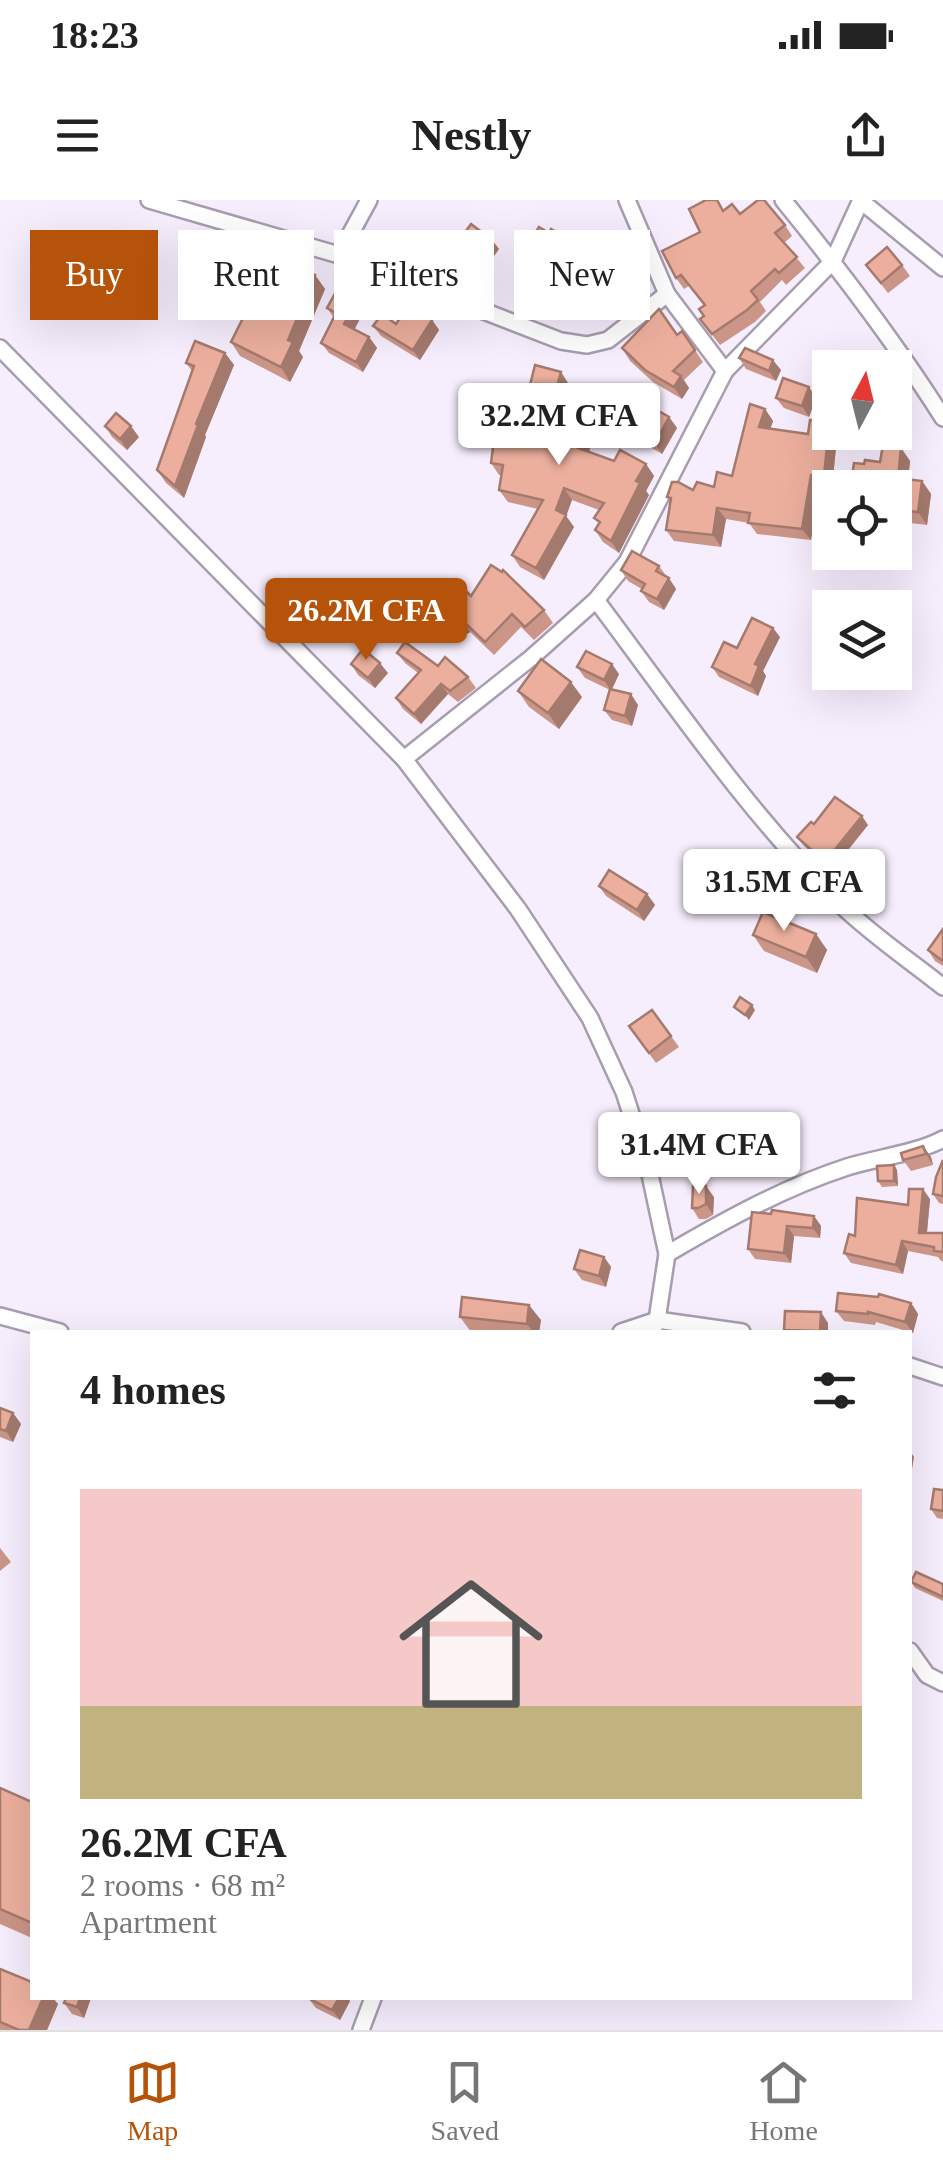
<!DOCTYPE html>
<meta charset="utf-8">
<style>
:root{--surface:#fff;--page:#f6f6f6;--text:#222;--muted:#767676;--line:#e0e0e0;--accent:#b45309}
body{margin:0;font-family:Georgia,serif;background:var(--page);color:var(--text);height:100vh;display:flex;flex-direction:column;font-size:38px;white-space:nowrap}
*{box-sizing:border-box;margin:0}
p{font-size:32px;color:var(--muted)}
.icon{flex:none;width:55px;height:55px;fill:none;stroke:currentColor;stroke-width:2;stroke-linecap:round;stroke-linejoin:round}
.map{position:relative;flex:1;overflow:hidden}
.sheet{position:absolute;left:30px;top:1130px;width:882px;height:670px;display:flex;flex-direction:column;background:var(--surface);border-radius:0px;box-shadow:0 10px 40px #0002}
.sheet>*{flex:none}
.banner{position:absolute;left:30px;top:30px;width:885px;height:90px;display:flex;gap:20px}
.needle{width:65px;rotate:7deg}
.fabs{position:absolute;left:812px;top:150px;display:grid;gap:20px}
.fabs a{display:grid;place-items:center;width:100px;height:100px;border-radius:0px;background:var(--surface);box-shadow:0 10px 40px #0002;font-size:50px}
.price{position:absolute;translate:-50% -85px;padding:0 22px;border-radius:10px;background:#fff;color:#222;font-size:32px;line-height:65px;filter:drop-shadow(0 2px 5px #0008)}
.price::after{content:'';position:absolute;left:50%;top:60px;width:30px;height:22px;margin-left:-15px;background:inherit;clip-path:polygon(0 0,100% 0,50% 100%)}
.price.selected{background:var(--accent);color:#fff}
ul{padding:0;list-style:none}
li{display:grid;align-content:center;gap:20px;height:530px;padding:0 50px}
li span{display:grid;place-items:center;height:310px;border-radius:0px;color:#555}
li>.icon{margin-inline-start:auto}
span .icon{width:180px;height:180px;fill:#fffc;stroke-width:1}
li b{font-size:42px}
h2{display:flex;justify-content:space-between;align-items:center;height:120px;padding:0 50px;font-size:42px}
.pill{padding:0 35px;border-radius:0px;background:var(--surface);box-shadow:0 10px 40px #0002;font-size:35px;line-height:90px}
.pill.selected{background:var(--accent);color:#fff}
.status{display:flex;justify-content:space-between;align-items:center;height:70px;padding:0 50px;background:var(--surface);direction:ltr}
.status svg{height:28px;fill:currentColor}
header{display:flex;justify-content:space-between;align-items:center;height:130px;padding:0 50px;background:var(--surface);font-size:45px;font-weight:700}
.menu{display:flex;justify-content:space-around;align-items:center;height:140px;border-top:2px solid var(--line);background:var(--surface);font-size:28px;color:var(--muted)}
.menu a{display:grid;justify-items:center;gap:5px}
.menu .selected{color:var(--accent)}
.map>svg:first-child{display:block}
</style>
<div class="status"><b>18:23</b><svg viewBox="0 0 49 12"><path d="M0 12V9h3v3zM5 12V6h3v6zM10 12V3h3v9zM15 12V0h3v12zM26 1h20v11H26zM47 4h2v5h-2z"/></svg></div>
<header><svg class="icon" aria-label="menu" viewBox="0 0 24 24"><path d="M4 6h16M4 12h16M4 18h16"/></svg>Nestly<svg class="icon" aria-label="share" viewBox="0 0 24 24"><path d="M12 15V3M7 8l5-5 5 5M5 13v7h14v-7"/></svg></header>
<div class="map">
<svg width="943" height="1830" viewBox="0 0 943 1830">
<rect width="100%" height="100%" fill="#f7eefd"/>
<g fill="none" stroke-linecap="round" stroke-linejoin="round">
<defs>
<g id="street">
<polyline points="149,0 339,55 561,141 587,145 608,140 667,94"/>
<polyline points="627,0 667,94 725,171"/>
<path d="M 783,0 C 840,70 895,142 943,218"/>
<polyline points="861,1 943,68"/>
<polyline points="339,55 369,0"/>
<polyline points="0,148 404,559 518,709 590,818 624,892 649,970 667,1054 657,1120 652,1132"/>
<path d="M 596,400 C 674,504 748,613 841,705 C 872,735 909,760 943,787"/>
<polyline points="404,559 531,458 596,400 627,362 725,171 833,61 861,0"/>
<path d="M 667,1054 C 725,1020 783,988 847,967 C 876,958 917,953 943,939"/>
<polyline points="0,1116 60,1132"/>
<polyline points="621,1132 657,1120 742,1132"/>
<polyline points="910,1166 943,1177"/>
<polyline points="910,1451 927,1475 943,1483"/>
<polyline points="361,1830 373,1798"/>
</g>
</defs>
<!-- street casing -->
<use href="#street" stroke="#a79daf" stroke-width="20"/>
<!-- street -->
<use href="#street" stroke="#fff" stroke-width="15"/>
</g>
<!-- wall -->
<g fill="#cb9687">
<polygon points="724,10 785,25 792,36 784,43 805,68 786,85 782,80 760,102 766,111 755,122 720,145 700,119 704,116 704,106 689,86 684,89 676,78 700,32"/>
<polygon points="532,38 567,41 557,58 536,44"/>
<polygon points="491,39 499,49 475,82 455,67 448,56"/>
<polygon points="294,45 304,60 301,69 315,75 325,89 299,151 303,157 290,182 240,156 231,142 248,108 244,102"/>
<polygon points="866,65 902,65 910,76 888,93"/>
<polygon points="209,94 235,96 228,108 213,99"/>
<polygon points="369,102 354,129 369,137 377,148 363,172 329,153 321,143 334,118 327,108"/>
<polygon points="432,120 439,130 420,160 381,136 373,126"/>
<polygon points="682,131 703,162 684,180 689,188 682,199 653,182 630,161 622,148 677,135"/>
<polygon points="225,153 234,165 205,235 206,237 184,298 166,283 157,270 192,171 186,163"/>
<polygon points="739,158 781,170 776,181 746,169"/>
<polygon points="568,183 561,210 535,203 528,193"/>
<polygon points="809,187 816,198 809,217 784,208 776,198"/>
<polygon points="572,195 638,203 625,230 600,217 589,252 614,261 646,264 654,276 646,291 649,295 619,353 603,342 595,330 599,324 594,318 599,310 572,300 566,316 574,327 544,380 520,367 512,355 538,309 508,302 499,290 502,275 499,275 491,263 497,219 490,217 481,205 528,201 537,213 534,222 571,230 578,204"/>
<polygon points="895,203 897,206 901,223 895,229"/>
<polygon points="765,209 773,221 770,229 808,234 841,235 839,248 836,247 832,288 819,287 811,340 757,334 749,323 726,319 721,347 674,341 666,330 670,302 667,297 693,290 714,287 732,276"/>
<polygon points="669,217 677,228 662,254 650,247 642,236"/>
<polygon points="105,226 139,237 127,250 112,237"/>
<polygon points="843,232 894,232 881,241 845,235"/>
<polygon points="901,248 910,261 908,279 922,281 931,294 927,325 910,323 904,332 896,334 895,347 908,364 884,357 879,363 860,356 858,352 895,352 895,288 880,262"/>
<polygon points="659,366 676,389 664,410 649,402 641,391 642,389 628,381 621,370"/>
<polygon points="471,396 544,410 553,423 534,440 521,427 494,455 470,432 467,434 453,422 445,409"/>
<polygon points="895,423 911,436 908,453 895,451"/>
<polygon points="780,437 763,471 766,476 758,496 719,477 712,467 737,448"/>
<polygon points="397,453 468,477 476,488 458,502 448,494 421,524 403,509 396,498 418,473 405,463"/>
<polygon points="351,464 388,473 375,488 358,475"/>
<polygon points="577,467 619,474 612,489 638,505 632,526 612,520 604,510 610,490 585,478"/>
<polygon points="518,491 582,497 559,529 529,507"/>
<polygon points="814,624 868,625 841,659 853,672 844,684 820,667 813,657 814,655 804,646 797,637"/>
<polygon points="599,686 647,694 655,705 644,721 606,696"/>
<polygon points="943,729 943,766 935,761 928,750"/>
<polygon points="816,734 827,750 817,773 764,751 753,735"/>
<polygon points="652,810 679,847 656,863 629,826"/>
<polygon points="725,942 717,971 697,965 689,955"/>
<polygon points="923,946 931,957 933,965 911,971 903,960"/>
<polygon points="943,960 943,1004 939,1003 933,994"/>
<polygon points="894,965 897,970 898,986 882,987 878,981"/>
<polygon points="714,997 713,1015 706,1019 699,1019 692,1008"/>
<polygon points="930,999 927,1033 943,1033 943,1061 941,1061 938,1057 908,1051 903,1074 851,1063 844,1053 855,1036 908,1005"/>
<polygon points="771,1014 814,1016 821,1026 820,1038 794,1036 791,1063 755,1059 748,1049"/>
<polygon points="604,1057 611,1067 606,1087 582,1080 574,1069"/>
<polygon points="911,1103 918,1114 913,1133 876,1122 875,1125 844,1121 836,1111"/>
<polygon points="460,1117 541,1120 539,1132 471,1132"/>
<polygon points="828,1123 828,1132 786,1132 784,1130"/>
<polygon points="0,1208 13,1213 21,1224 13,1242 0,1237"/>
<polygon points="943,1290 943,1319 937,1318 931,1309"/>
<polygon points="0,1348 11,1362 0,1371"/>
<polygon points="911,1382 943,1384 943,1401 915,1388"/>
<polygon points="0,1588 32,1602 32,1738 0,1724"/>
<polygon points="0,1769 58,1804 47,1830 0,1830"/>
<polygon points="91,1798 84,1818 72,1814 64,1803"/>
<polygon points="308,1798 347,1798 350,1801 340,1820 316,1808"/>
</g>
<!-- shaded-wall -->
<g fill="#a57a6e">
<polygon points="563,36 567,41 557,58 554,53"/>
<polygon points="491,39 499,49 475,82 468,71"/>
<polygon points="294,45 304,60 298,78 288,64"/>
<polygon points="315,75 325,89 299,151 303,157 290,182 281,167 288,140"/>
<polygon points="231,90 235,96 228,108 224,102"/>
<polygon points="361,91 369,102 352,134 344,124"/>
<polygon points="432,120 439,130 420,160 413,150"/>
<polygon points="369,137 377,148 363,172 356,162"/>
<polygon points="225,153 234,165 205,235 206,237 184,298 175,286 196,224"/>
<polygon points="773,160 781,170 776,181 769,171"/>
<polygon points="561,172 568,183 561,210 553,200"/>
<polygon points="681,176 689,188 682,199 674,187"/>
<polygon points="809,187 816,198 809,217 802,206"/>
<polygon points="630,191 638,203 625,230 616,218"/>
<polygon points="528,201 537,213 530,232 522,220"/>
<polygon points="895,203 897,206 901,223 895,214"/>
<polygon points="591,205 600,217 586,260 578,248"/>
<polygon points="765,209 773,221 767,239 759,227"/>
<polygon points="669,217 677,228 662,254 655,243"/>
<polygon points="131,226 139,237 127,250 120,239"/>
<polygon points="832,232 839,232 841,235 839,248 831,236"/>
<polygon points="828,236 836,247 832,288 824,276"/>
<polygon points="901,248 910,261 907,291 898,278"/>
<polygon points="646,264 654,276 646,291 649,295 619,353 611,341 636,281"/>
<polygon points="811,275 819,287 811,340 802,329"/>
<polygon points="922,281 931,294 927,325 918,312"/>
<polygon points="564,288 572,300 566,316 574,327 544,380 536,368"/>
<polygon points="717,308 726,319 721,347 713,335"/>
<polygon points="900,310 910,323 904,332 895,319"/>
<polygon points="871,352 881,352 884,357 879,363"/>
<polygon points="669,378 676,389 664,410 657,399"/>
<polygon points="461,419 470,432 467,434 458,422"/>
<polygon points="904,425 911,436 908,453 901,442"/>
<polygon points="773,428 780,437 763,471 766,476 758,496 751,486 755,464"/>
<polygon points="380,463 388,473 375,488 368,478"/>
<polygon points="612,464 619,474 611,491 604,480"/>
<polygon points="571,482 582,497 559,529 548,513"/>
<polygon points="441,484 448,494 421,524 414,514"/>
<polygon points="631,494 638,505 632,526 625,516"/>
<polygon points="862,616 868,625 838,662 832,653"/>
<polygon points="846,663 853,672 844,684 837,675"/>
<polygon points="647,694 655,705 644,721 637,710"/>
<polygon points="816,734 827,750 817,773 806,757"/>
<polygon points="752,805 755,810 749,820 745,815"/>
<polygon points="718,931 725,942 717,971 710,960"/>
<polygon points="923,946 931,957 933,965 926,954"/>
<polygon points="894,965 897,970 898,986 894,981"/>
<polygon points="706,986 714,997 713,1015 706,1004"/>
<polygon points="923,989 930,999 926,1042 919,1033"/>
<polygon points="814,1016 821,1026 820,1038 813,1028"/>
<polygon points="787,1026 794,1036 791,1063 784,1053"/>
<polygon points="902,1041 908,1051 903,1074 896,1065"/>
<polygon points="604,1057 611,1067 606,1087 599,1076"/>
<polygon points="911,1103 918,1114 913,1133 905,1122"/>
<polygon points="529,1105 541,1120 539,1132 533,1132 527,1124"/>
<polygon points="821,1112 828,1123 828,1132 820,1131"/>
<polygon points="13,1213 21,1224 13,1242 6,1231"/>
<polygon points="910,1251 914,1257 912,1269 910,1267"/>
<polygon points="43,1798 53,1798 58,1804 47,1830 29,1830"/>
<polygon points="80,1798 91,1798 84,1818 77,1807"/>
<polygon points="339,1798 347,1798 350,1801 340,1820 332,1810"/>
</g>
<!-- building -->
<g fill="#ecaf9d" stroke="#a57a6e" stroke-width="2.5">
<polygon points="706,0 717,0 723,11 732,4 740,14 758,0 764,0 785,25 775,33 797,57 779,73 775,69 751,91 758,100 747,110 712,134 700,119 704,116 699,109 705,105 681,75 676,78 662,51 700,32 689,9"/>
<polygon points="471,24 491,39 468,71 448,56"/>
<polygon points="539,27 549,33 551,29 563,36 554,53 532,38"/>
<polygon points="269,36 294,45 288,64 315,75 288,140 293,142 281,167 231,142 250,104 244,102"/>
<polygon points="887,47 902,65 881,83 866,65"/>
<polygon points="216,81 231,90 224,102 209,94"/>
<polygon points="342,81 361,91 344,124 369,137 356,162 321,143 336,113 327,108"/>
<polygon points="409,105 432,120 413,150 373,126 382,114 396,124"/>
<polygon points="659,109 677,135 682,131 695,150 673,171 681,176 674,187 645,170 622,148"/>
<polygon points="195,141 225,153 196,224 198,225 175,286 157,270 194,166 186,163"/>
<polygon points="745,148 773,160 769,171 739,158"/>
<polygon points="535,165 561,172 553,200 528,193"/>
<polygon points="783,178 809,187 802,206 776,198"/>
<polygon points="619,186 630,191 616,218 591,205 578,248 614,261 620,250 646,264 636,281 640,283 611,341 595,330 600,322 594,318 604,303 564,288 556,310 566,315 536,368 512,355 543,300 499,290 503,265 491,263 498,210 481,205 487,187 528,201 522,220 571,230 579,199 572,195 574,189 611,200"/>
<polygon points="750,204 765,209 759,227 808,234 810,220 830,223 830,232 832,232 831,236 828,236 824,276 811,275 802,329 748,323 750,313 717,308 713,335 666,330 671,298 667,297 672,282 678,282 693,290 697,282 714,287 717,272 732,276"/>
<polygon points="657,210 669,217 655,243 642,236"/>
<polygon points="116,213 131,226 120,239 105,226"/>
<polygon points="883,245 901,248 898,278 922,281 918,312 900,310 895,318 895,288 850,288 854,263 864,264 865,260 880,262"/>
<polygon points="632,351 659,366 656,371 669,378 657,399 641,391 645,384 621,370"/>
<polygon points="491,365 502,372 503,370 544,410 525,427 512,414 485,442 461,419 458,422 445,409 464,389 471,396"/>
<polygon points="752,418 773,428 755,464 759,466 751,486 712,467 724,442 737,448"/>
<polygon points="895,423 904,425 901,442 895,441"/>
<polygon points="405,442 438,466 445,457 468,477 450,491 441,484 414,514 396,498 421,470 397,453"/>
<polygon points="363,449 380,463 368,478 351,464"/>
<polygon points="586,451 612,464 604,480 577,467"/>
<polygon points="541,459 571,482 548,513 518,491"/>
<polygon points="610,489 631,494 625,516 604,510"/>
<polygon points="835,597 862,616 832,653 846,663 837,675 813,657 815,653 797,637 811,622 814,624"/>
<polygon points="609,670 647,694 637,710 599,686"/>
<polygon points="763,712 816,734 806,757 753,735"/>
<polygon points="943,729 943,761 928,750"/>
<polygon points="740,797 752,805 745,815 734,807"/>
<polygon points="652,810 671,836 649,853 629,826"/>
<polygon points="698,926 718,931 710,960 689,955"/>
<polygon points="923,946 926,954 903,960 901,953"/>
<polygon points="943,960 943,996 933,994 936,977"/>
<polygon points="894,965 894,981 878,981 877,966"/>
<polygon points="693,986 706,986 706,1004 698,1008 692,1008"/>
<polygon points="909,989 923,989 919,1033 943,1033 943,1052 934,1051 934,1047 902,1041 896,1065 844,1053 849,1034 855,1036 857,998 908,1005"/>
<polygon points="772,1010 814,1016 813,1028 787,1026 784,1053 748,1049 752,1012 771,1014"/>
<polygon points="580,1050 604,1057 599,1076 574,1069"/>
<polygon points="838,1093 878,1097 879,1094 911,1103 905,1122 868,1112 868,1114 836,1111"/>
<polygon points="462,1097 529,1105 527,1124 460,1117"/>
<polygon points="785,1111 821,1112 820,1131 784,1130"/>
<polygon points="0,1208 13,1213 6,1231 0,1229"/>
<polygon points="934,1289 943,1290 943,1311 931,1309"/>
<polygon points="916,1372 943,1384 943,1397 911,1382"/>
<polygon points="0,1588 32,1602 32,1723 0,1709"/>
<polygon points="0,1769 32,1782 32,1798 43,1798 29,1830 19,1830 0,1822"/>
<polygon points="66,1798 80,1798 77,1807 64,1803"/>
<polygon points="308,1798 339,1798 332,1810"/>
</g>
</svg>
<div class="fabs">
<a><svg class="needle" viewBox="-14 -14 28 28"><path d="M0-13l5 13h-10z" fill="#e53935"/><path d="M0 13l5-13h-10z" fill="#767676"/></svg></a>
<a><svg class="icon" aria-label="locate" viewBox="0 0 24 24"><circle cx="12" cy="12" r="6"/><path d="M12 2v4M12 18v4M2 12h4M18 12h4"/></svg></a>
<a><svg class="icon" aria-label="layers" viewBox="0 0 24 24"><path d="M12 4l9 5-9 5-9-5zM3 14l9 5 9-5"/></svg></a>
</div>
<b class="price" style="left:559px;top:268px">32.2M CFA</b>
<b class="price selected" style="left:366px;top:463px">26.2M CFA</b>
<b class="price" style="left:784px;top:734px">31.5M CFA</b>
<b class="price" style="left:699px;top:997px">31.4M CFA</b>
<div class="banner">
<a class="pill selected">Buy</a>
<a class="pill">Rent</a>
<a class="pill">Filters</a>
<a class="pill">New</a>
</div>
<section class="sheet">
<h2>4 homes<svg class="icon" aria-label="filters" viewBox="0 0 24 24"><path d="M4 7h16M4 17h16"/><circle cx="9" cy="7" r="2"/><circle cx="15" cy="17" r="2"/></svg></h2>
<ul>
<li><span style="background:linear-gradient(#f6c9c9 70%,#c2b280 0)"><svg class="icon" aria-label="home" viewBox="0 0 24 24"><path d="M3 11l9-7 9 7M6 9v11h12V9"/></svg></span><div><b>26.2M CFA</b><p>2 rooms · 68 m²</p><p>Apartment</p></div></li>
</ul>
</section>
</div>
<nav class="menu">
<a class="selected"><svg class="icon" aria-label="map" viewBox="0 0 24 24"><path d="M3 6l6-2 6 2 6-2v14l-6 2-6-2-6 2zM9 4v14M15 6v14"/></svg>Map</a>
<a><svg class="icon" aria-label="saved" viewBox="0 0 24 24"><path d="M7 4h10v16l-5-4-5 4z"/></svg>Saved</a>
<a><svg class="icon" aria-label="home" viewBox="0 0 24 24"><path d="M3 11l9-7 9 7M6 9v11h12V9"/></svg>Home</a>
</nav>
